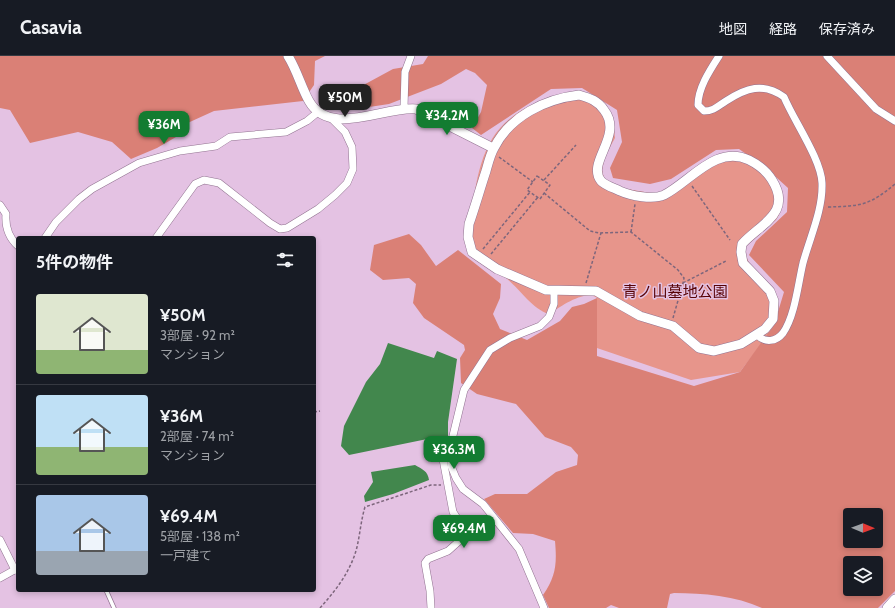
<!DOCTYPE html>
<html lang="ja">
<meta charset="utf-8">
<style>
:root{--surface:#171b24;--page:#242831;--text:#f1f3f6;--muted:#9ea1a6;--line:#363941;--accent:#137c31}
body{margin:0;font-family:Cabin,"Noto Sans JP",sans-serif;background:var(--page);color:var(--text);height:100vh;display:flex;flex-direction:column;font-size:15px;white-space:nowrap}
*{box-sizing:border-box;margin:0}
p{font-size:13px;color:var(--muted)}
.icon{flex:none;width:22px;height:22px;fill:none;stroke:currentColor;stroke-width:2;stroke-linecap:round;stroke-linejoin:round}
.map{position:relative;flex:1;overflow:hidden}
.sheet{position:absolute;left:16px;top:180px;width:300px;height:356px;display:flex;flex-direction:column;background:var(--surface);border-radius:4px;box-shadow:0 2px 6px #0003}
.sheet>*{flex:none}
.needle{width:26px;rotate:91deg}
.tools{position:absolute;left:843px;top:452px;display:grid;gap:8px}
.tools a{display:grid;place-items:center;width:40px;height:40px;border-radius:4px;background:var(--surface);box-shadow:0 2px 6px #0003;font-size:20px}
.price{position:absolute;translate:-50% -34px;padding:0 9px;border-radius:8px;background:var(--accent);color:#fff;font-size:13px;line-height:26px;filter:drop-shadow(0 1px 2px #0008)}
.price::after{content:'';position:absolute;left:50%;top:24px;width:12px;height:9px;margin-left:-6px;background:inherit;clip-path:polygon(0 0,100% 0,50% 100%)}
.price.selected{background:#222;color:#fff}
ul{padding:0;list-style:none}
li{display:flex;align-items:center;gap:12px;height:100px;padding:0 20px}
li+li{border-top:1px solid var(--line)}
li span{display:grid;place-items:center;flex:none;width:112px;height:80px;border-radius:4px;color:#555}
li>.icon{margin-inline-start:auto}
span .icon{width:48px;height:48px;fill:#fffc;stroke-width:1}
li b{font-size:17px}
h2{display:flex;justify-content:space-between;align-items:center;height:48px;padding:0 20px;font-size:17px}
header{display:flex;align-items:center;gap:24px;box-sizing:border-box;height:56px;padding:0 20px;background:var(--surface);border-bottom:1px solid var(--line)}
header strong{font-size:19px}
nav{display:flex;gap:22px;margin-inline-start:auto;font-size:14px}
.map>svg:first-child{display:block}
</style>
<header>
<strong>Casavia</strong>
<nav><a>地図</a><a>経路</a><a>保存済み</a></nav>
</header>
<div class="map">
<svg width="895" height="552" viewBox="0 0 895 552">
<rect width="100%" height="100%" fill="#e4c2e3"/>
<!-- green -->
<path fill="#e7958b" d="M 575,36 L 585,36 L 613,64 L 615,82 L 605,100 L 602,114 L 604,122 L 608,127 L 621,132 L 657,138 L 669,132 L 708,103 L 723,98 L 739,97 L 777,126 L 783,141 L 780,157 L 776,164 L 744,192 C 748,211 755,215 768,230 C 772,234 777,239 778,245 C 783,265 752,299 740,316 L 691,324 L 594,291 L 597,242 C 585,233 560,251 549,258 C 531,252 521,234 506,222 C 492,210 479,211 468,193 C 472,159 474,112 492,83 C 509,55 544,40 575,36 Z"/>
<!-- forest -->
<g fill="#da8076" fill-rule="evenodd">
<polygon points="0,0 325,0 315,5 314,29 303,45 214,55 181,70 176,81 157,92 131,103 112,86 78,76 30,87 10,54 0,52"/>
<path d="M 428,0 L 895,0 L 895,535 L 878,552 L 762,552 C 736,540 703,537 674,537 L 670,538 L 667,552 L 619,552 L 611,549 L 606,552 L 549,552 L 543,539 C 556,520 557,508 555,485 L 533,478 L 513,477 L 484,443 L 495,438 L 527,438 L 556,416 L 577,409 L 578,399 L 571,391 L 545,381 L 516,348 L 477,338 L 461,327 L 460,302 L 465,294 L 464,289 L 424,262 L 413,247 L 416,228 L 409,222 L 383,224 L 370,214 L 374,189 L 409,178 L 421,189 L 436,210 L 458,194 L 501,228 L 500,242 L 493,258 L 500,273 L 527,284 L 560,265 L 572,251 L 584,248 L 597,242 L 597,300 L 694,330 L 740,316 L 774,269 L 784,236 L 749,199 L 756,185 L 787,156 L 788,132 L 766,112 L 739,93 L 716,94 L 671,123 L 650,128 L 613,122 L 610,112 L 622,86 L 617,54 L 582,32 L 551,33 L 481,79 L 472,72 L 481,56 L 487,29 L 475,17 L 466,13 L 441,28 L 389,48 L 356,53 L 334,45 L 393,13 L 423,8 ZM 850,459 L 876,459 L 876,485 L 850,485 ZM 850,507 L 876,507 L 876,533 L 850,533 Z"/>
</g>
<!-- water -->
<g fill="#42874d">
<polygon points="388,287 434,302 437,295 457,303 448,366 448,383 439,385 437,381 349,399 341,390 344,370 366,326 380,308"/>
<path d="M 415,409 C 422,413 428,415 429,424 L 393,438 L 365,446 L 364,440 L 373,426 L 371,416 Z"/>
</g>
<g fill="none" stroke-linecap="round" stroke-linejoin="round">
<defs>
<polyline id="lane" points="106,534 114,552"/>
<g id="street">
<path d="M 719,0 C 710,14 698,32 698,49 L 704,55 C 714,55 718,50 726,45 C 746,32 763,26 784,41 C 794,65 821,103 822,127 C 823,154 810,181 803,207 C 798,228 795,260 783,277 C 776,286 765,287 757,279"/>
<polyline points="827,0 876,53 895,65"/>
<polyline points="404,52 405,16 411,0"/>
<path d="M 0,149 L 6,158 C 5,171 8,181 18,190"/>
<polyline points="45,182 56,166 79,143 92,133 139,107 180,95 216,90 230,81 286,76 307,65 318,56"/>
<polyline points="156,182 195,128 204,124 219,127 270,167 280,173 287,172 318,153 335,139 347,127 353,113 352,91 345,76 331,62"/>
<polyline points="0,484 15,514"/>
<polyline points="0,522 18,512"/>
<polyline points="431,552 430,535 425,507 428,503 448,495 467,478 453,456 442,398 445,394 450,392"/>
<polyline points="544,552 519,493 483,448 463,433 456,422 451,410 450,392 464,334 490,294 510,282 540,270 549,261 554,248 554,235"/>
</g>
<g id="secondary">
<path d="M 288,0 C 297,14 301,31 309,45 C 330,82 384,50 416,53 L 493,92"/>
<path d="M 579,39 C 590,42 598,45 604,54 C 624,80 586,106 601,125 C 606,130 614,132 620,135 C 631,140 653,144 664,139 C 690,126 716,88 749,104 C 759,109 766,114 772,124 C 793,157 760,168 742,188 L 741,196 L 743,207 L 770,235 L 774,245 L 773,263 L 765,273 L 741,288 L 714,295 L 699,292 L 673,270 L 640,260 L 596,235 L 546,234 L 497,213 L 472,196 L 468,181 L 469,168 C 475,151 480,133 486,115 C 488,108 490,99 494,92 C 510,60 545,43 579,39 Z"/>
<polyline points="887,552 895,543"/>
</g>
</defs>
<!-- lane casing -->
<use href="#lane" stroke="#927391" stroke-width="5"/>
<!-- street casing -->
<use href="#street" stroke="#927391" stroke-width="8"/>
<!-- secondary casing -->
<use href="#secondary" stroke="#927391" stroke-width="10"/>
<!-- path -->
<g stroke="#7d667c" stroke-width="1.5" stroke-dasharray="3 2" stroke-linecap="butt">
<polyline points="499,101 533,126"/>
<polygon points="537,120 550,129 540,143 527,134"/>
<polyline points="544,124 576,89"/>
<polyline points="692,130 730,184"/>
<polyline points="544,137 590,175 599,177 631,176 678,214 684,222 683,227 673,262"/>
<path d="M 828,151 C 860,150 869,150 895,128"/>
<polyline points="631,176 635,148"/>
<polyline points="483,193 530,136"/>
<polyline points="491,198 538,141"/>
<polyline points="586,227 601,177"/>
<polyline points="683,227 726,205"/>
<polyline points="314,356 320,355"/>
<path d="M 320,552 C 336,534 351,515 357,491 C 360,478 361,464 365,451 L 431,429 L 441,429"/>
</g>
<!-- lane -->
<use href="#lane" stroke="#fff" stroke-width="3.5"/>
<!-- street -->
<use href="#street" stroke="#fff" stroke-width="7"/>
<!-- secondary -->
<use href="#secondary" stroke="#fff" stroke-width="9"/>
</g>
<g text-anchor="middle" dominant-baseline="central" stroke-width="3" stroke-linejoin="round" paint-order="stroke">
<!-- park labels -->
<g font-size="15" fill="#570305" stroke="#e4c2e3">
<text x="675" y="236">青ノ山墓地公園</text>
</g>
</g>
</svg>
<div class="tools">
<a><svg class="needle" viewBox="-14 -14 28 28"><path d="M0-13l5 13h-10z" fill="#e53935"/><path d="M0 13l5-13h-10z" fill="#9ea1a6"/></svg></a>
<a><svg class="icon" aria-label="layers" viewBox="0 0 24 24"><path d="M12 4l9 5-9 5-9-5zM3 14l9 5 9-5"/></svg></a>
</div>
<b class="price selected" style="left:345px;top:62px">¥50M</b>
<b class="price" style="left:447px;top:80px">¥34.2M</b>
<b class="price" style="left:164px;top:89px">¥36M</b>
<b class="price" style="left:454px;top:414px">¥36.3M</b>
<b class="price" style="left:464px;top:493px">¥69.4M</b>
<section class="sheet">
<h2>5件の物件<svg class="icon" aria-label="filters" viewBox="0 0 24 24"><path d="M4 7h16M4 17h16"/><circle cx="9" cy="7" r="2"/><circle cx="15" cy="17" r="2"/></svg></h2>
<ul>
<li><span style="background:linear-gradient(#dfe7d0 70%,#8fb573 0)"><svg class="icon" aria-label="home" viewBox="0 0 24 24"><path d="M3 11l9-7 9 7M6 9v11h12V9"/></svg></span><div><b>¥50M</b><p>3部屋 · 92 m²</p><p>マンション</p></div></li>
<li><span style="background:linear-gradient(#bfe0f5 65%,#8fb573 0)"><svg class="icon" aria-label="home" viewBox="0 0 24 24"><path d="M3 11l9-7 9 7M6 9v11h12V9"/></svg></span><div><b>¥36M</b><p>2部屋 · 74 m²</p><p>マンション</p></div></li>
<li><span style="background:linear-gradient(#a9c7e8 70%,#9aa5b1 0)"><svg class="icon" aria-label="home" viewBox="0 0 24 24"><path d="M3 11l9-7 9 7M6 9v11h12V9"/></svg></span><div><b>¥69.4M</b><p>5部屋 · 138 m²</p><p>一戸建て</p></div></li>
</ul>
</section>
</div>
